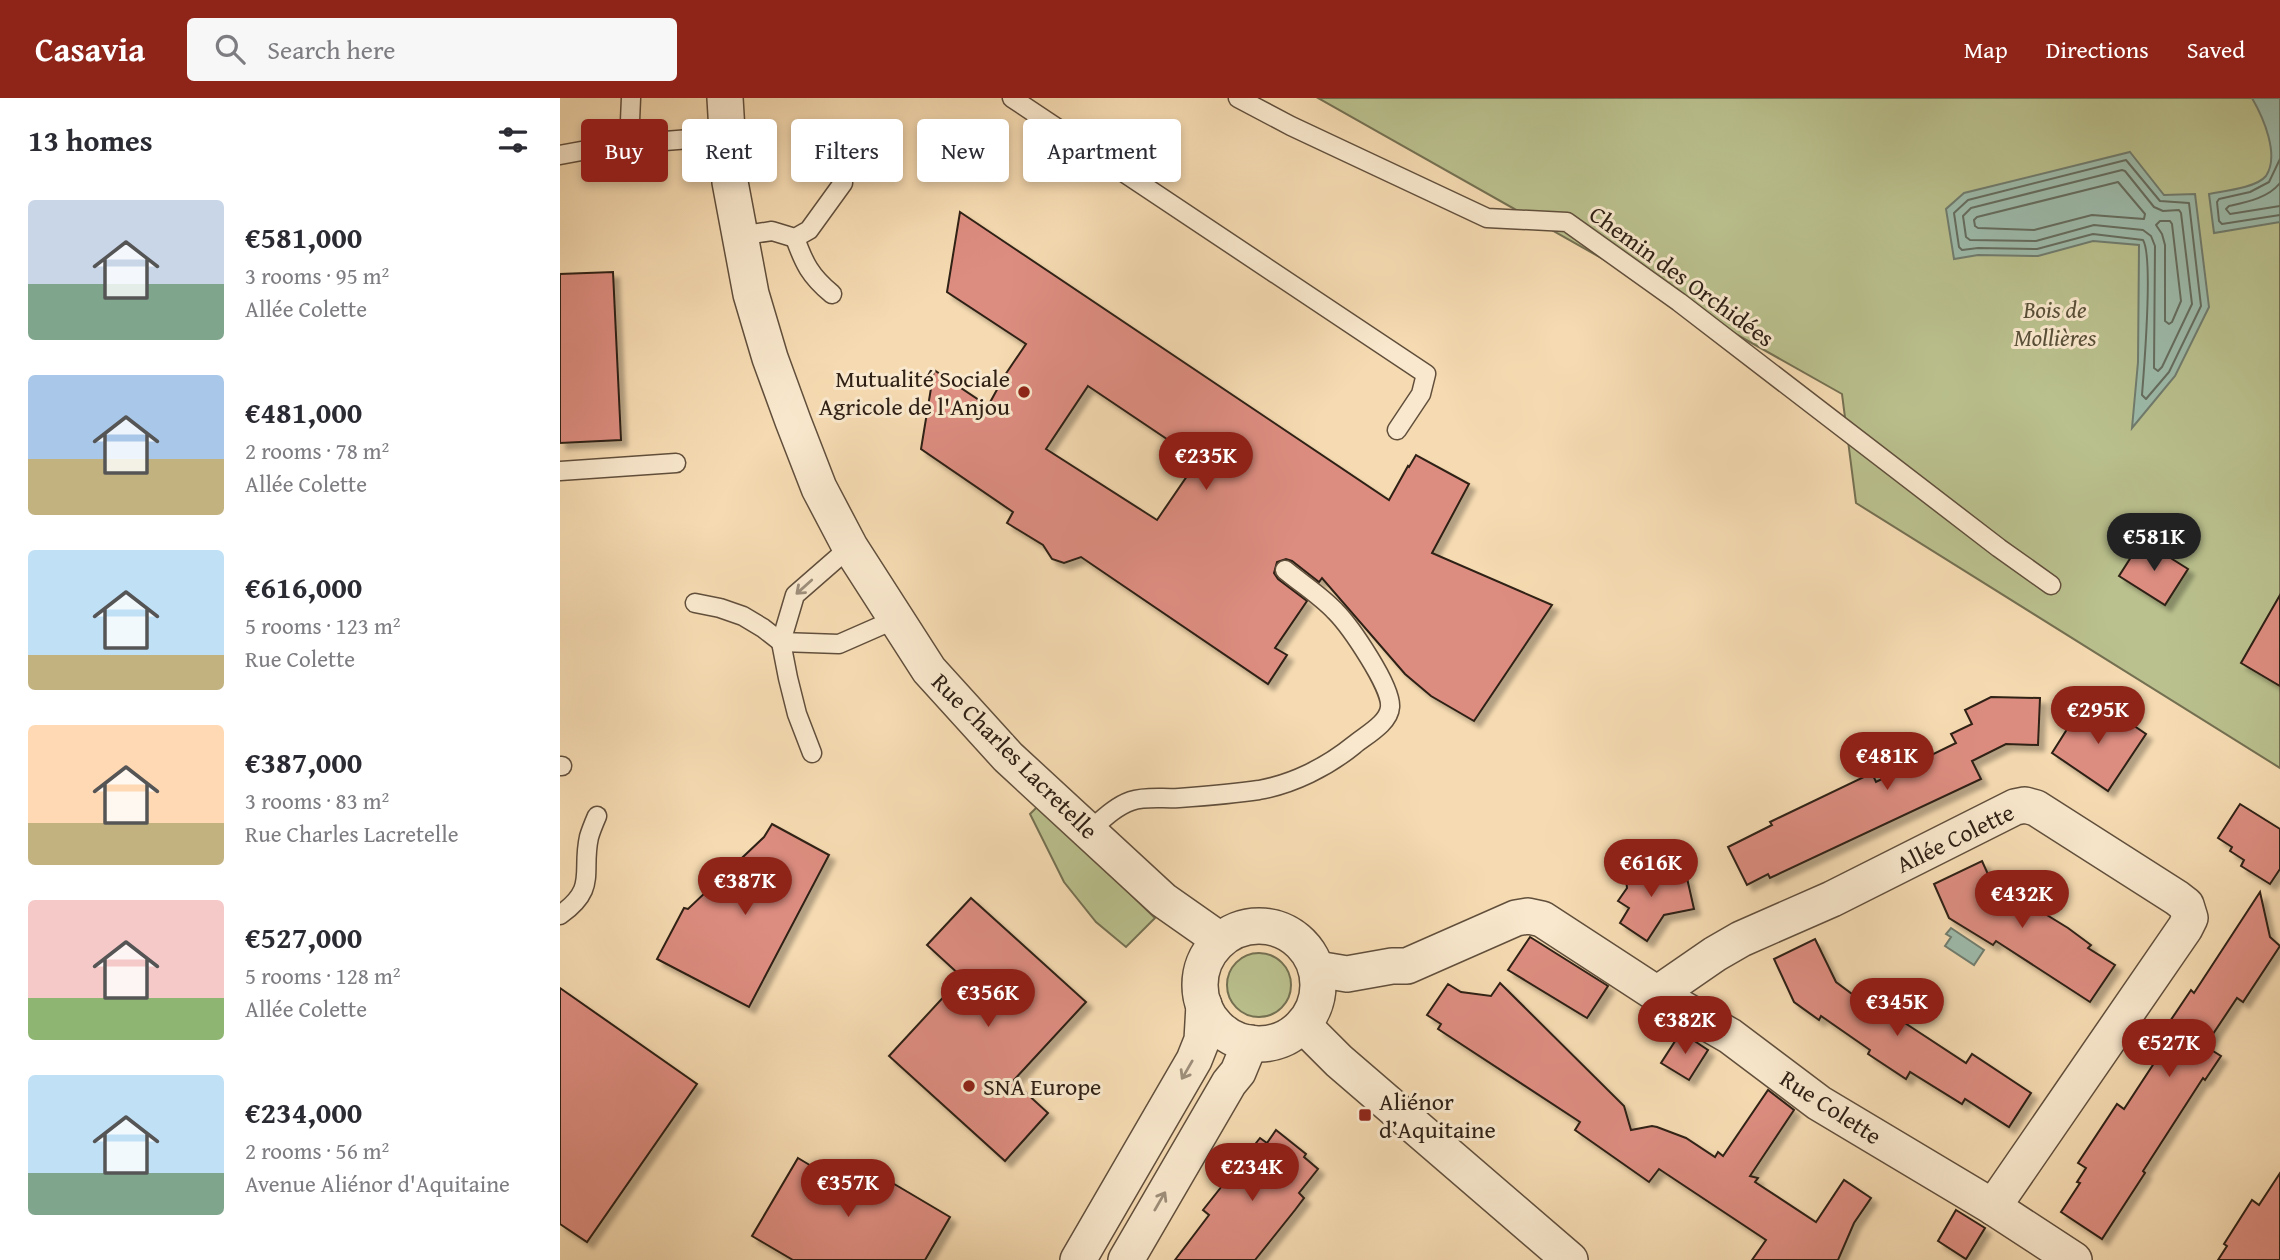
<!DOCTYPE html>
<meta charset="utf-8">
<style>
:root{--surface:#fff;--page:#f7f7f7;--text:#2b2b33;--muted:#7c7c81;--accent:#8f2418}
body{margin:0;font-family:"Gentium Book Plus",serif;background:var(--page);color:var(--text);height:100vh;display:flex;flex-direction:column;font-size:26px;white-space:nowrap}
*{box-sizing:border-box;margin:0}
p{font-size:23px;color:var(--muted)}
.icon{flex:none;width:38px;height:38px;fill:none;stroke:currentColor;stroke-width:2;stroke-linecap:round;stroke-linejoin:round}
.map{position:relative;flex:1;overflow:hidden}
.sheet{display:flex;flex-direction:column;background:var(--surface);width:560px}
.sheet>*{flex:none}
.top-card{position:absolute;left:21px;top:21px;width:665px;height:63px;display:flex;gap:14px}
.price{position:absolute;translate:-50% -60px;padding:0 16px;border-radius:24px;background:var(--accent);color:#fff;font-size:23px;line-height:46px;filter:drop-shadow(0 2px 4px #0008)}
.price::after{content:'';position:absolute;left:50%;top:42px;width:21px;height:16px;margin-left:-10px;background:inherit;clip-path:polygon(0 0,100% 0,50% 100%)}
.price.active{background:#222;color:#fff}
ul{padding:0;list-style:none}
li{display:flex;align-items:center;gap:21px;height:175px;padding:0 28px}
li span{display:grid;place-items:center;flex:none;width:196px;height:140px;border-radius:7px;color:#555}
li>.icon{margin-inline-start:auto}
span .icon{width:84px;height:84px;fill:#fffc;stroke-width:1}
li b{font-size:30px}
h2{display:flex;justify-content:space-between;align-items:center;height:84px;padding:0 28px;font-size:30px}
.pill{padding:0 24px;border-radius:7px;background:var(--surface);box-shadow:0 4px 10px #0003;font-size:24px;line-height:63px}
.pill.active{background:var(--accent);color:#fff}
header{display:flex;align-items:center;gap:42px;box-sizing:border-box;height:98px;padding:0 35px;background:var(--accent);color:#fff}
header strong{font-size:33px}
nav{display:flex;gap:38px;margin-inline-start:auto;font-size:24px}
.search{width:490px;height:63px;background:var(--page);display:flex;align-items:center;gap:18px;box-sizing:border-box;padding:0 24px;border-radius:7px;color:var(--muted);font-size:26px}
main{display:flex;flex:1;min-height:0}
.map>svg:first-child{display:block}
</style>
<header>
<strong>Casavia</strong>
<div class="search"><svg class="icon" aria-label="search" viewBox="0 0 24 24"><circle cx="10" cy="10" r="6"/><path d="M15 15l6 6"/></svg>Search here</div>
<nav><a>Map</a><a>Directions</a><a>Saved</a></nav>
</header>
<main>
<section class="sheet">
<h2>13 homes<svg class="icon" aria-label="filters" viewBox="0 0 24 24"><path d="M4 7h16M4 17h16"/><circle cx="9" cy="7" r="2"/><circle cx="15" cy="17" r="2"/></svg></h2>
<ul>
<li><span style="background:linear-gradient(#c9d6e8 60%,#7fa58c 0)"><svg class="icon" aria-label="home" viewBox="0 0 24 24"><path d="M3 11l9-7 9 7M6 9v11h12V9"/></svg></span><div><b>€581,000</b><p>3 rooms · 95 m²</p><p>Allée Colette</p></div></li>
<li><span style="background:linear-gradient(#a9c7e8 60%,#c2b280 0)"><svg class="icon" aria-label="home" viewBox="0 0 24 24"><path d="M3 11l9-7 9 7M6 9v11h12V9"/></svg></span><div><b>€481,000</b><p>2 rooms · 78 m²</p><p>Allée Colette</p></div></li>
<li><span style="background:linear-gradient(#bfe0f5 75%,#c2b280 0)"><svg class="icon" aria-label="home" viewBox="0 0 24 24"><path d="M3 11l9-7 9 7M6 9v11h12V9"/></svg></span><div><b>€616,000</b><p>5 rooms · 123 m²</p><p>Rue Colette</p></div></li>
<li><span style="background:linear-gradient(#ffd9b3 70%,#c2b280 0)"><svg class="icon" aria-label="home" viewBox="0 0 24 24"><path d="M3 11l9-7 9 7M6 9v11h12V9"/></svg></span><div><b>€387,000</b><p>3 rooms · 83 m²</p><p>Rue Charles Lacretelle</p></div></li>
<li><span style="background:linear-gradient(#f6c9c9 70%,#8fb573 0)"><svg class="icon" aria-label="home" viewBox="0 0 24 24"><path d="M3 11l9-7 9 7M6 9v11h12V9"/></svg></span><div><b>€527,000</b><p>5 rooms · 128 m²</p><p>Allée Colette</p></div></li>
<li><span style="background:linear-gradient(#bfe0f5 70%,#7fa58c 0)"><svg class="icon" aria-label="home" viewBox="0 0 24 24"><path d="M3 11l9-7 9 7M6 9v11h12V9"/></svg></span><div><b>€234,000</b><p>2 rooms · 56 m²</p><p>Avenue Aliénor d'Aquitaine</p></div></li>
</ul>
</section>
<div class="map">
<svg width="1720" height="1162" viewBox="0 0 1720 1162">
<defs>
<filter id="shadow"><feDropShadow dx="6" dy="6" stdDeviation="2" flood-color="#0004"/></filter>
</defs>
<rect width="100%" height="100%" fill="#f6dbb2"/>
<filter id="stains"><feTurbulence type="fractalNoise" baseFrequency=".00286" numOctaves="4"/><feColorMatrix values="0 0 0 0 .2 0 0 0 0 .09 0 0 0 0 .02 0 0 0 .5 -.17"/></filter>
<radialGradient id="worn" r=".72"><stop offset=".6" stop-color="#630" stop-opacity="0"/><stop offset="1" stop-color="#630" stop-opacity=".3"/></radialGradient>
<!-- green -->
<g fill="#bac18e" stroke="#747052" stroke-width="2">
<polygon points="758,0 1720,0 1720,670 1296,405 1282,296"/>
<polygon points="477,709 511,738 595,820 566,849 536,824 504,784 470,716"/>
<circle cx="699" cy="887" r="32"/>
</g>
<!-- water -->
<g fill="#9dbbab" stroke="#717d6f" stroke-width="2">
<path d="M 1692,0 L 1720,0 L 1720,124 L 1654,135 L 1649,96 C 1664,93 1696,90 1706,78 C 1720,57 1703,19 1692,0 Z"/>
<polygon points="1570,54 1604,97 1635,96 1649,209 1615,278 1572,330 1578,264 1579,147 1533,143 1478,158 1418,157 1394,161 1386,111 1404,95"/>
<polygon points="1391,830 1424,852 1414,867 1385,848 1391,839 1386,836"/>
</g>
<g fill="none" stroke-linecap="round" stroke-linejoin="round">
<!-- shore -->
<g stroke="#666e60" stroke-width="2">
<polyline points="1720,61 1709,84 1690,94 1659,101 1657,104 1659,123 1662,126 1720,117"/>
<path d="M 1566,62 L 1600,103 L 1629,105 L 1641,208 L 1609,274 L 1586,301 L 1582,297 C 1584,272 1593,158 1583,142 L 1533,136 L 1477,151 L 1418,150 L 1402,152 L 1399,149 L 1394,115 L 1408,102 Z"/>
<polygon points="1562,72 1565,73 1594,109 1603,113 1619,112 1621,115 1632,206 1602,269 1598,273 1594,270 1595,148 1591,138 1583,132 1534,127 1476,143 1410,142 1406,139 1403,118 1411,110"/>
<polygon points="1558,84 1585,116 1584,121 1532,117 1474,132 1418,130 1415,128 1414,122 1417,119"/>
<path d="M 1720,85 C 1708,100 1687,104 1669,108 L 1666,111 L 1670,116 L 1720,108"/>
<polygon points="1600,123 1610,123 1612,126 1621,203 1612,224 1609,226 1605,223 1605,147 1602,136 1596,127"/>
</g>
</g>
<!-- building -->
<g fill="#dd8d80" stroke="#2f2015" stroke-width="2" fill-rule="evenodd" filter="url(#shadow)">
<path d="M 400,114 L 829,402 L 848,368 L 849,369 L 856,357 L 909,386 L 872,455 L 992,507 L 914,623 L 871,598 L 845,576 L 762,480 L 759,484 L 732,463 L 726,461 L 717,464 L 714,475 L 718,481 L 747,503 L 715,550 L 727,557 L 708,586 L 521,459 L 504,465 L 492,461 L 483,447 L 447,425 L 453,414 L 361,351 L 374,272 L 428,308 L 445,277 L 466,246 L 387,194 ZM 528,288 L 638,362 L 597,422 L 486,351 Z"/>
<polygon points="53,174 61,342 0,345 0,176"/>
<polygon points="1582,442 1628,471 1605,507 1559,478"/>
<polygon points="1720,497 1720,588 1681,565"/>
<polygon points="1431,599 1480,600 1478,647 1446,646 1412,663 1421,681 1210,780 1208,776 1187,787 1168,749 1212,727 1210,724 1312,675 1316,684 1396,645 1391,636 1412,626 1405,612"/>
<polygon points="1523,606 1552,625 1567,623 1586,636 1548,693 1492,655"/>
<polygon points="1680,706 1720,731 1720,771 1710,786 1681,768 1684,762 1670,753 1672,749 1658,740"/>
<polygon points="212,726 269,757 189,909 97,861 124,810 128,811 204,739"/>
<polygon points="1063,756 1107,785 1127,780 1134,811 1104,817 1087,843 1060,825 1069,810 1058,803 1067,790"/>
<polygon points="1422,763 1431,783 1438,780 1443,790 1508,830 1531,847 1528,850 1555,867 1530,904 1436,843 1433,847 1389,820 1374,786"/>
<polygon points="1700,794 1710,839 1720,848 1683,904 1677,900 1645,948 1661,958 1645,982 1643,980 1583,1073 1585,1075 1542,1141 1501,1114 1520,1085 1517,1084 1526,1070 1518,1065 1557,1006 1564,1011 1602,953 1594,947 1631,892 1634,895"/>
<polygon points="411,800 526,904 453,983 488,1015 445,1063 329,958 402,879 367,847"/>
<polygon points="970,839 1048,888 1027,920 948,872"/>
<polygon points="1255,841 1276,884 1315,913 1319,908 1406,965 1412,956 1471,995 1449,1029 1405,1001 1402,1006 1350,974 1346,981 1308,956 1310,952 1261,918 1259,922 1234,904 1214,861"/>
<polygon points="940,885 1064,1008 1071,1032 1092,1028 1097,1029 1126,1040 1155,1059 1158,1054 1163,1058 1208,992 1234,1012 1190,1078 1198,1080 1195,1084 1256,1124 1284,1082 1311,1100 1294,1125 1278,1162 1192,1162 1206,1142 1099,1071 1089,1084 1015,1032 1020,1024 878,931 881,926 867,917 888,886 901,894 931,898"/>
<polygon points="0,890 137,986 27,1144 0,1126"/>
<polygon points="1121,934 1148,952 1129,982 1101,965"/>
<polygon points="716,1032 746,1056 744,1059 758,1071 739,1095 744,1100 735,1112 695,1162 615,1162 649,1117 643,1112 700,1040 707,1045"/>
<polygon points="238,1060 283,1087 297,1064 390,1119 365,1162 233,1162 192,1138"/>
<polygon points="1720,1075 1720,1162 1658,1162 1667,1148 1664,1146 1692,1102 1699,1107"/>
<polygon points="1396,1112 1425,1130 1406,1161 1378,1143"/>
</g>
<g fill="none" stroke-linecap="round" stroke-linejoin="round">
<defs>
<g id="service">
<polyline points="452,0 866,276 861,296 837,332"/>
<polyline points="678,0 731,28 927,120 1007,124 1119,204 1439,450 1491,487"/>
<polyline points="69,46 71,0"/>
<polyline points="0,57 54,47 130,41 166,32"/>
<polyline points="179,138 212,133 235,140 249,132 283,85"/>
<path d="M 235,140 C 244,165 250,178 272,196"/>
<polyline points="0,373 116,365"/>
<polyline points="135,505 160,510 183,518 203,530 221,544 279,546 336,521"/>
<polyline points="252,655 237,616 228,580 221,544 235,497 290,449"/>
<polyline points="0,668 2,668"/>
<path d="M 528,734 C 541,723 554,709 571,703 C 586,698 603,701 619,700 C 646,698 672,696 699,692 C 733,686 767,669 794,647 C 806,637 829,625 830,609 C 832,589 790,528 775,513 C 761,498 742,486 725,472"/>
<path d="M 0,817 C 38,790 21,775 29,739 C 31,732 34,725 37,718"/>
</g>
<g id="minor">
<polyline points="165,0 170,84 191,196 210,260 233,323 259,390 290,449 369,572 448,659 603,802 660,842"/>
<circle cx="699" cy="887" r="59"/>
<polyline points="757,871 787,876 832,868 847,868 956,820 968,818 982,821 1097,896 1170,938 1259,1005 1433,1109 1514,1162"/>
<polyline points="1097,896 1155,856 1181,841 1272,801 1455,709 1465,707 1476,710 1617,800 1626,807 1630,820 1625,830 1433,1109"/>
<polyline points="743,927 779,963 1010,1162"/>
<polyline points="518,1162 634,962 642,942 644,907"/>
<polyline points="566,1162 669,985 678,974 690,945"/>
</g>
</defs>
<!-- service casing -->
<use href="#service" stroke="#614f3c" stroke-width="21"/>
<!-- minor casing -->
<use href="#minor" stroke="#614f3c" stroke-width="38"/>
<!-- service -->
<use href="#service" stroke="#f9e8cd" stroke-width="18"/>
<!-- minor -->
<use href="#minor" stroke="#f9e8cd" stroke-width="35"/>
</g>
<!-- one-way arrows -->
<defs><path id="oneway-shaft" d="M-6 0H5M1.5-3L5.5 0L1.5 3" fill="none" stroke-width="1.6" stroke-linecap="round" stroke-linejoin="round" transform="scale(1.75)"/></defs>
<g stroke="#9e8e7a">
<use href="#oneway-shaft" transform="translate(244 489) rotate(138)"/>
<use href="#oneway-shaft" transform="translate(627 972) rotate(120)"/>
<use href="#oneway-shaft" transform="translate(600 1103) rotate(-60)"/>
</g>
<!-- markers -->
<g fill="#8f2418" stroke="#f9e8cd" stroke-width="2.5">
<circle cx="464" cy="294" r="7"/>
<circle cx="409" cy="988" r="7"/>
<rect x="798" y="1010" width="14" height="14" rx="3.5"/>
</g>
<g text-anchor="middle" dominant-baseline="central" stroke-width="6" stroke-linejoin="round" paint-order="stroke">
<!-- street labels -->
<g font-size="24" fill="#2f2015" stroke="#f9e8cd">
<text transform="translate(1122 178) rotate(36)">Chemin des Orchidées</text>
<text transform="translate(455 658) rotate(45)">Rue Charles Lacretelle</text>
<text transform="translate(1395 740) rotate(-26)">Allée Colette</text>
<text transform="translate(1271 1009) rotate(33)">Rue Colette</text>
</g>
<!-- park labels -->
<g font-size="24" font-style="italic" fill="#595039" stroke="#f9e8cd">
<text x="1495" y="211">Bois de<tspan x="1495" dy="28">Mollières</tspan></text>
</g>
<!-- poi labels -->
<g font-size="24" fill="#2f2015" stroke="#f9e8cd" text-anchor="start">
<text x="450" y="280" text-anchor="end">Mutualité Sociale<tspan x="450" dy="28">Agricole de l'Anjou</tspan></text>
<text x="423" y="988">SNA Europe</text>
<text x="819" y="1003">Aliénor<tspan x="819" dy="28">d’Aquitaine</tspan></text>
</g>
</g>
<rect width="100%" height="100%" filter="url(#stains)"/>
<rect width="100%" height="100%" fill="url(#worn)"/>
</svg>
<b class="price" style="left:646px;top:394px">€235K</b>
<b class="price active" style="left:1594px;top:475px">€581K</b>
<b class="price" style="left:1538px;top:648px">€295K</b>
<b class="price" style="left:1327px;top:694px">€481K</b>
<b class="price" style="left:1091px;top:801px">€616K</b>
<b class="price" style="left:185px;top:819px">€387K</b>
<b class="price" style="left:1462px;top:832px">€432K</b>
<b class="price" style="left:428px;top:931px">€356K</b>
<b class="price" style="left:1337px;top:940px">€345K</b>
<b class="price" style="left:1125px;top:958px">€382K</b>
<b class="price" style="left:1609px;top:981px">€527K</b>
<b class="price" style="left:692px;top:1105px">€234K</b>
<b class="price" style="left:288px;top:1121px">€357K</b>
<div class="top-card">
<a class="pill active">Buy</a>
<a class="pill">Rent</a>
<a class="pill">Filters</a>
<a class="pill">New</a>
<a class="pill">Apartment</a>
</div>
</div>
</main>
